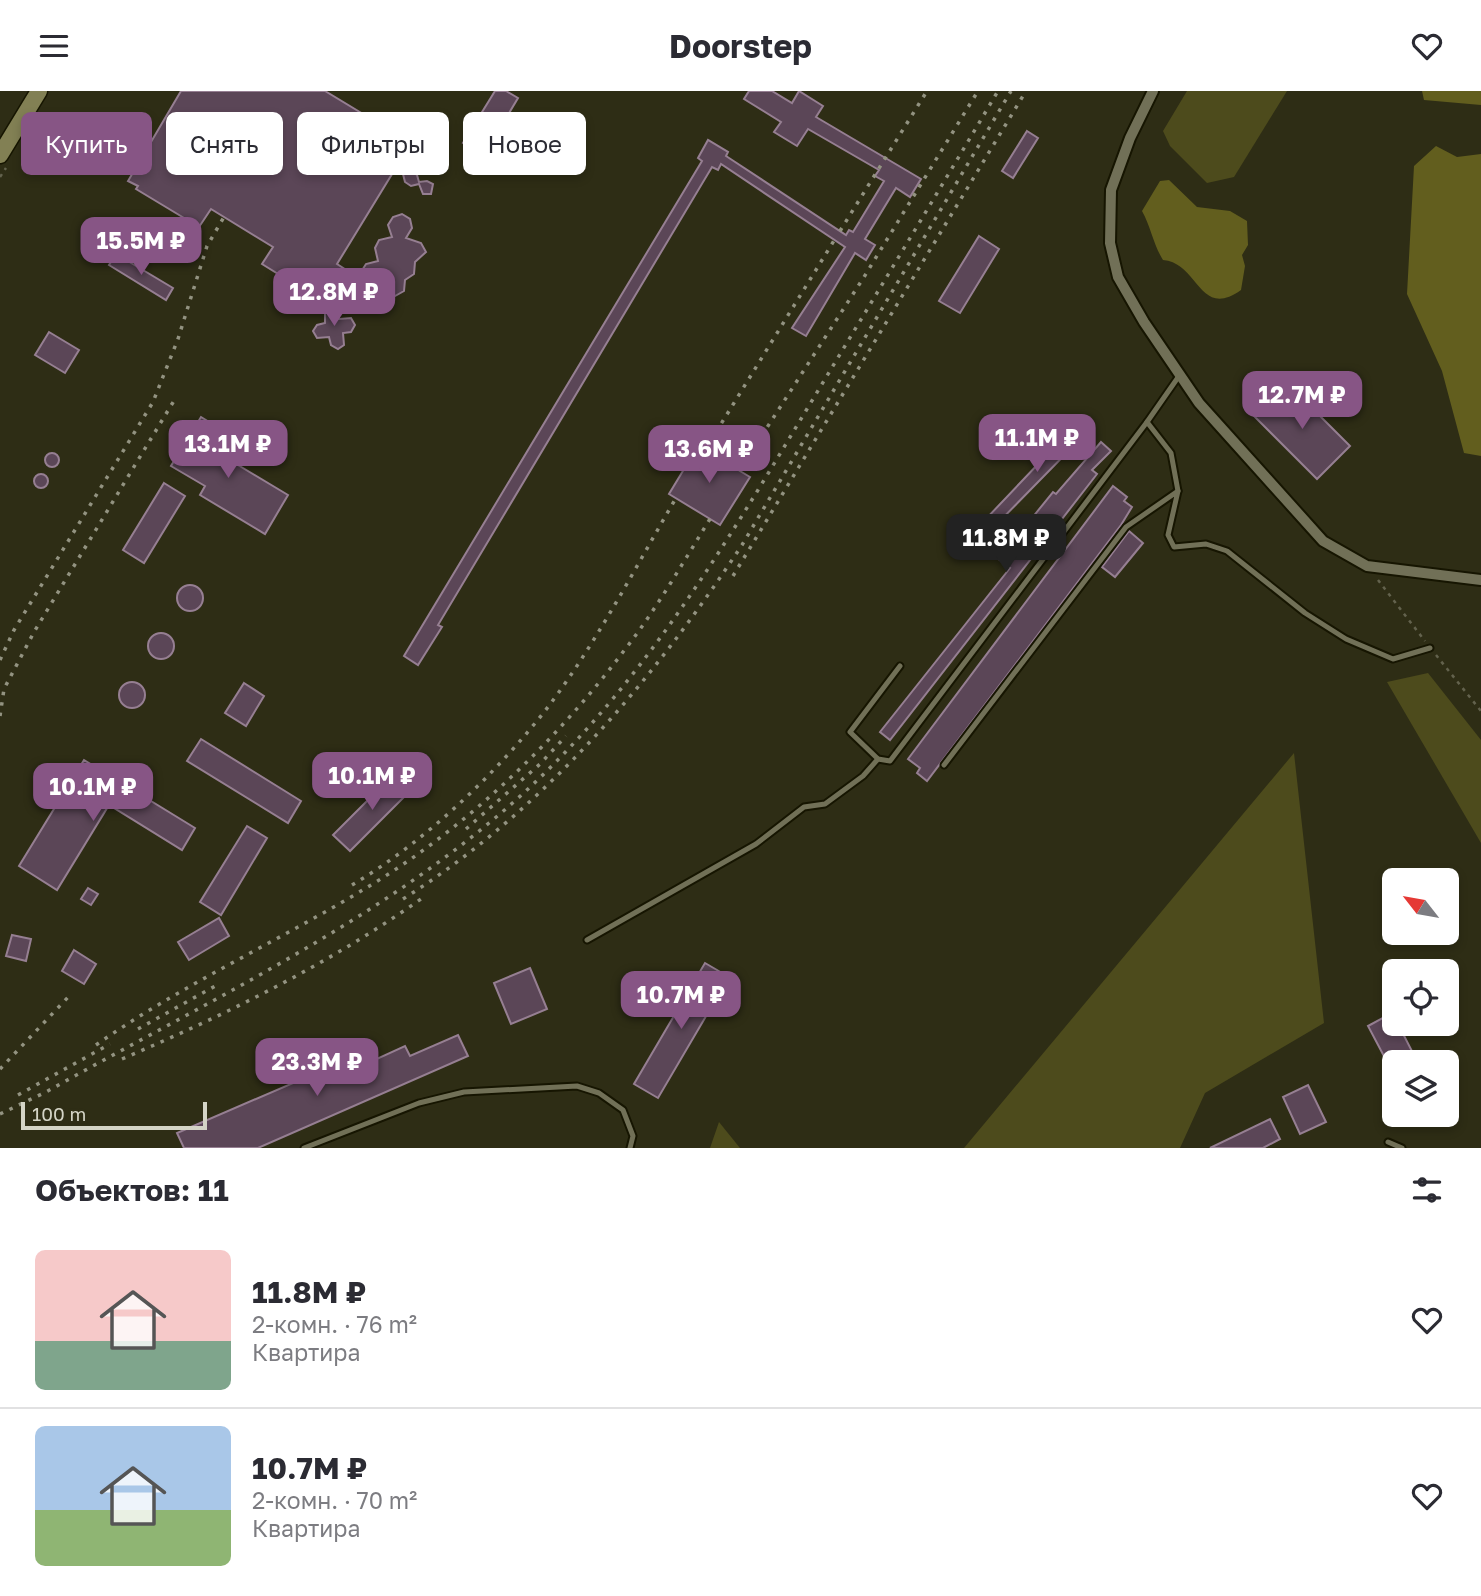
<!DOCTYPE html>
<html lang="ru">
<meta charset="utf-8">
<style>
:root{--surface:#fff;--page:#f2f2f3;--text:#2b2b33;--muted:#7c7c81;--line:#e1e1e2;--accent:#875585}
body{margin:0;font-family:"Golos Text",sans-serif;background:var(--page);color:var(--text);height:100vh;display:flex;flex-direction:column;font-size:26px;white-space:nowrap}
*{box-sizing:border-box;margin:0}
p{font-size:23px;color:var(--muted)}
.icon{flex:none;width:38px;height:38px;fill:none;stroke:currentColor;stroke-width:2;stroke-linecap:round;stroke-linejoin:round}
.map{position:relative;height:1057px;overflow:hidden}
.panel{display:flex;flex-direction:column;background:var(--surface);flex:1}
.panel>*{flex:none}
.banner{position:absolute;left:21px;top:21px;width:700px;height:63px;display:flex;gap:14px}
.needle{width:46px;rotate:301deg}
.buttons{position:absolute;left:1382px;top:777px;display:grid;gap:14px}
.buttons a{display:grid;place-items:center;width:77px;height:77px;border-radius:10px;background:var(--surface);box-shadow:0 4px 10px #0003;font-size:35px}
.scale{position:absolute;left:21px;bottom:18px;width:186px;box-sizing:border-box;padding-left:7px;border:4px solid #d4d4c6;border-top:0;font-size:19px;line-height:24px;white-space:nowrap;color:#d4d4c6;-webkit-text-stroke:5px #2e2d15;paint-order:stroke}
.price{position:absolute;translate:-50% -60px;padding:0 16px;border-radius:14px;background:var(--accent);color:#fff;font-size:23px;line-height:46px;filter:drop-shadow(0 2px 4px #0008)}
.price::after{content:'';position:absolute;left:50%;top:42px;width:21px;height:16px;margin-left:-10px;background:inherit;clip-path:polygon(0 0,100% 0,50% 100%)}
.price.on{background:#222;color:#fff}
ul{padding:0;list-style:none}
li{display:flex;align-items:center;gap:21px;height:175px;padding:0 35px}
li+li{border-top:2px solid var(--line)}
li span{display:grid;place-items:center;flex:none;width:196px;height:140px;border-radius:10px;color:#555}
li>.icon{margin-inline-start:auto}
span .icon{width:84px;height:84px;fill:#fffc;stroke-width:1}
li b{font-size:30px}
h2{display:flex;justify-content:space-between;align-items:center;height:84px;padding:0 35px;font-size:30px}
.chip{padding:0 24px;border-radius:10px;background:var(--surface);box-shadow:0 4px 10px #0003;font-size:24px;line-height:63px}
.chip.on{background:var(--accent);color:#fff}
header{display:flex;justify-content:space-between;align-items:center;height:91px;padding:0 35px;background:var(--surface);font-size:32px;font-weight:700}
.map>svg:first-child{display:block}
</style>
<header><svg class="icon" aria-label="menu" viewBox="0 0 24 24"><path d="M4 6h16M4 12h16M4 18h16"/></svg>Doorstep<svg class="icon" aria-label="heart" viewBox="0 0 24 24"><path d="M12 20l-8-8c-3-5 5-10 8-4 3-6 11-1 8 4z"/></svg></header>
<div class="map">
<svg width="1481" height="1057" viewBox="0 0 1481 1057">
<rect width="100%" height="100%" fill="#2e2d15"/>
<!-- green -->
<g fill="#4d4b1c">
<polygon points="1187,0 1287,0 1234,86 1207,92 1170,55 1163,40"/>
<polygon points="1428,582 1481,649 1481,752 1387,591"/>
<polygon points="1294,662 1324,932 1205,1002 1180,1057 964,1057"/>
<polygon points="719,1031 740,1057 710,1057"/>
</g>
<!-- water -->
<g fill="#625e1e">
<polygon points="1422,0 1481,0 1481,14 1424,9"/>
<polygon points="1436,55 1457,66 1481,63 1481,365 1464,362 1442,280 1407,203 1414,75"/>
<path d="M 1169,89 L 1197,116 L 1230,120 L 1247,130 L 1248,154 L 1242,164 L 1245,175 L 1241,199 C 1199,229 1199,172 1163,169 C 1153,153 1151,136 1142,120 L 1160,90 Z"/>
</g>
<!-- building -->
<g fill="#5b4657" stroke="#967f92" stroke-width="2">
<polygon points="181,0 325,0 411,52 337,173 354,184 348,190 341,190 331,183 317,207 262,173 273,156 211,118 199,136 136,98 138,95 128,90"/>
<polygon points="495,0 506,0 518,7 484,64 463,52"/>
<polygon points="749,0 772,0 792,12 799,0 823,15 816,26 921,88 910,106 896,97 865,148 875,154 866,169 855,162 806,245 792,237 845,156 721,73 718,79 712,76 438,534 442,536 418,574 404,565 702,70 698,67 708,49 728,61 726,65 846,144 849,139 853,141 884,90 875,85 879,79 808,38 797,55 774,41 781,31 744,8"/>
<polygon points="1027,40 1038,47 1013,87 1002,80"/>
<polygon points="411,80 417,84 419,91 427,90 433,93 431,103 423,103 419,93 411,95 405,91 403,83"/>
<polygon points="402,123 410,128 412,137 406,147 421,152 426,161 415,171 414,183 405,189 404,200 395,205 384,191 371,195 363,190 361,181 366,173 378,170 375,157 379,149 392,146 388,134 393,126"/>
<polygon points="979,145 999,158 960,222 939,210"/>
<polygon points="116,163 173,197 166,209 109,174"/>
<polygon points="331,216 337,220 339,228 351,227 355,234 351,241 343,242 344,254 338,258 331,254 329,246 317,247 313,240 317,234 325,232 325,218"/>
<polygon points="49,241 79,259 65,282 35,264"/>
<polygon points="1287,292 1350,355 1317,388 1254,325"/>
<polygon points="201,326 224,340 213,359 288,404 265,443 200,404 205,395 171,375"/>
<polygon points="1079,330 1089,339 992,438 984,430"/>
<polygon points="1101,351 1111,360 1092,379 1097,383 890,649 880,641 1010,477 982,455 990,445 1007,458 1053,401 1056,403"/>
<polygon points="698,355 750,386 720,434 669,403"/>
<circle cx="52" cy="369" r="7"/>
<circle cx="41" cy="390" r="7"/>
<polygon points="164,392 185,405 144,472 123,459"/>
<polygon points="1113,395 1127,406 1124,410 1132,416 1121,434 927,690 917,682 920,677 908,668"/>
<polygon points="1129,440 1143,452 1115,486 1102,476"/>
<circle cx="190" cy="507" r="13"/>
<circle cx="161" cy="555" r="13"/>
<circle cx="132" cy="604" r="13"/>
<polygon points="244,592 264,605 246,635 225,622"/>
<polygon points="201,648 301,710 288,732 187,670"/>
<polygon points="84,669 195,737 182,759 109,714 57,799 19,775"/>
<polygon points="395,682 412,698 350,760 333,744"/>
<polygon points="247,735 267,747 221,824 200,811"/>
<polygon points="88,797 98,803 91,814 81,808"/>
<polygon points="219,827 229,845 189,869 178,851"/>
<polygon points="12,844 31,848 26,870 6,865"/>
<polygon points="74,859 96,873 84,893 62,880"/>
<polygon points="705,872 729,886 658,1007 634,993"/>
<polygon points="530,877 547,918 511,933 494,892"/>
<polygon points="1392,922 1395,933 1398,933 1415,966 1406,971 1395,971 1395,986 1368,935"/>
<polygon points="458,944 468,965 258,1057 184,1057 177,1042 351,967 355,978 405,955 410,965"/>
<polygon points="1308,994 1326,1031 1300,1043 1283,1006"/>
<polygon points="1270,1028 1280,1048 1263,1057 1210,1057"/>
</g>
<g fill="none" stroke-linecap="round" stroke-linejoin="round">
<defs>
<g id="lane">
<polyline points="1147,331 1179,285"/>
<polyline points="900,575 850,641 878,668 890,670 1147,331 1171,362 1178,400"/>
<polyline points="944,674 1126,436 1178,400 1168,444 1174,456 1206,453 1227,460 1305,522 1346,548 1393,568 1430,557"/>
<polyline points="587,849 756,753 804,716 825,713 863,685 878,668"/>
<polyline points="1388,1051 1402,1057"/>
<polyline points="304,1057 419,1012 464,1001 577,995 599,1002 623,1019 633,1045 630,1057"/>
</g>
<polyline id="street" points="1153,0 1130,47 1111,99 1110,152 1118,186 1144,231 1199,312 1323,450 1367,475 1481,489"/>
<polyline id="secondary" points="0,64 39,0"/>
</defs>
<!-- lane casing -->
<use href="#lane" stroke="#161501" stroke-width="9"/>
<!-- street casing -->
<use href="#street" stroke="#161501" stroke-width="14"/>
<!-- secondary casing -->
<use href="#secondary" stroke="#161501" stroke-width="19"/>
<!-- path -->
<g stroke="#63624d" stroke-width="2.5" stroke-dasharray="3.5 5" stroke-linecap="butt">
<polyline points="0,86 6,77"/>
<polyline points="1378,489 1425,550"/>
<polyline points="1436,564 1481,620"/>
</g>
<!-- lane -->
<use href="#lane" stroke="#717057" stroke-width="5"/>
<!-- street -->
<use href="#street" stroke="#717057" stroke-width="10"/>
<!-- secondary -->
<use href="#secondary" stroke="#828054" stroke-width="16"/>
<!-- rail -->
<g stroke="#939381" stroke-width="3.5" stroke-dasharray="3.5 7" stroke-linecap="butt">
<polyline points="840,140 927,0"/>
<polyline points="705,359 835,148"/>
<polyline points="739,380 864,186 978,0"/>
<polyline points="733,485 1026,0"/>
<polyline points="0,569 14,539 153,311 178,248 207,155 224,126"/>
<polyline points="0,625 4,598 34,541 175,308"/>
<polyline points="466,738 540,673 566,645"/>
<path d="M 352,794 C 426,750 496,683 548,616 C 597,551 635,477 676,407"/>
<path d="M 403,808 C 544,719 651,592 742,454 L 1011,0"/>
<polyline points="138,938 217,894"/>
<path d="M 96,954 C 183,893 281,849 371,794 C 468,735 555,651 623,561 C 656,519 682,473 710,428"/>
<path d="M 122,968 C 227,923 327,874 421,808"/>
<polyline points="0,978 72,902"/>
<polyline points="18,1004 110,953"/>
<path d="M 0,1023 L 46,1001 C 195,917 357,841 489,732 C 625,621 715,471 804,323 C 869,215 934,108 998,0"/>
</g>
</g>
</svg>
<div class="buttons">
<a><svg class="needle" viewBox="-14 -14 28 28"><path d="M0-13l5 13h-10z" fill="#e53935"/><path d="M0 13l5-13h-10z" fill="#7c7c81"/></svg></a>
<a><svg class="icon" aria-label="locate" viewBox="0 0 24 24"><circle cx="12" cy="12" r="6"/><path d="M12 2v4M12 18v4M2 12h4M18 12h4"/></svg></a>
<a><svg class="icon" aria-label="layers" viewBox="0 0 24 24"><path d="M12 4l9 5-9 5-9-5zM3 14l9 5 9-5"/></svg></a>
</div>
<div class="scale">100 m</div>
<b class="price" style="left:141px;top:186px">15.5M ₽</b>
<b class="price" style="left:334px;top:237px">12.8M ₽</b>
<b class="price" style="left:1302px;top:340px">12.7M ₽</b>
<b class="price" style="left:1037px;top:383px">11.1M ₽</b>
<b class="price" style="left:228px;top:389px">13.1M ₽</b>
<b class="price" style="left:709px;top:394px">13.6M ₽</b>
<b class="price on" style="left:1006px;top:483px">11.8M ₽</b>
<b class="price" style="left:372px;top:721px">10.1M ₽</b>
<b class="price" style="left:93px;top:732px">10.1M ₽</b>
<b class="price" style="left:681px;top:940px">10.7M ₽</b>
<b class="price" style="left:317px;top:1007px">23.3M ₽</b>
<div class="banner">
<a class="chip on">Купить</a>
<a class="chip">Снять</a>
<a class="chip">Фильтры</a>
<a class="chip">Новое</a>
</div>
</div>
<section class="panel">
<h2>Объектов: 11<svg class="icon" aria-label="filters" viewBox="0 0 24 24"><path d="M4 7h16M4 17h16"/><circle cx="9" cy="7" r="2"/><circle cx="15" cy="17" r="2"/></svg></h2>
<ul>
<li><span style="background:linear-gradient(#f6c9c9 65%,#7fa58c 0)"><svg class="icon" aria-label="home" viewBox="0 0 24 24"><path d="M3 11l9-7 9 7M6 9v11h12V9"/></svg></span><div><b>11.8M ₽</b><p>2-комн. · 76 m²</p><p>Квартира</p></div><svg class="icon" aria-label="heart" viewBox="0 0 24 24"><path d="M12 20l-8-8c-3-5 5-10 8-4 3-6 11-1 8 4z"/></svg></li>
<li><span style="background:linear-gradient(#a9c7e8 60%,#8fb573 0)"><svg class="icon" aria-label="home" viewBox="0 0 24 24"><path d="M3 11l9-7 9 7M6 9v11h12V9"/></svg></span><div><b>10.7M ₽</b><p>2-комн. · 70 m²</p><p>Квартира</p></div><svg class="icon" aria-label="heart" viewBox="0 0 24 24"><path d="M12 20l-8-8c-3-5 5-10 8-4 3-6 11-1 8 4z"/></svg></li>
</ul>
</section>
